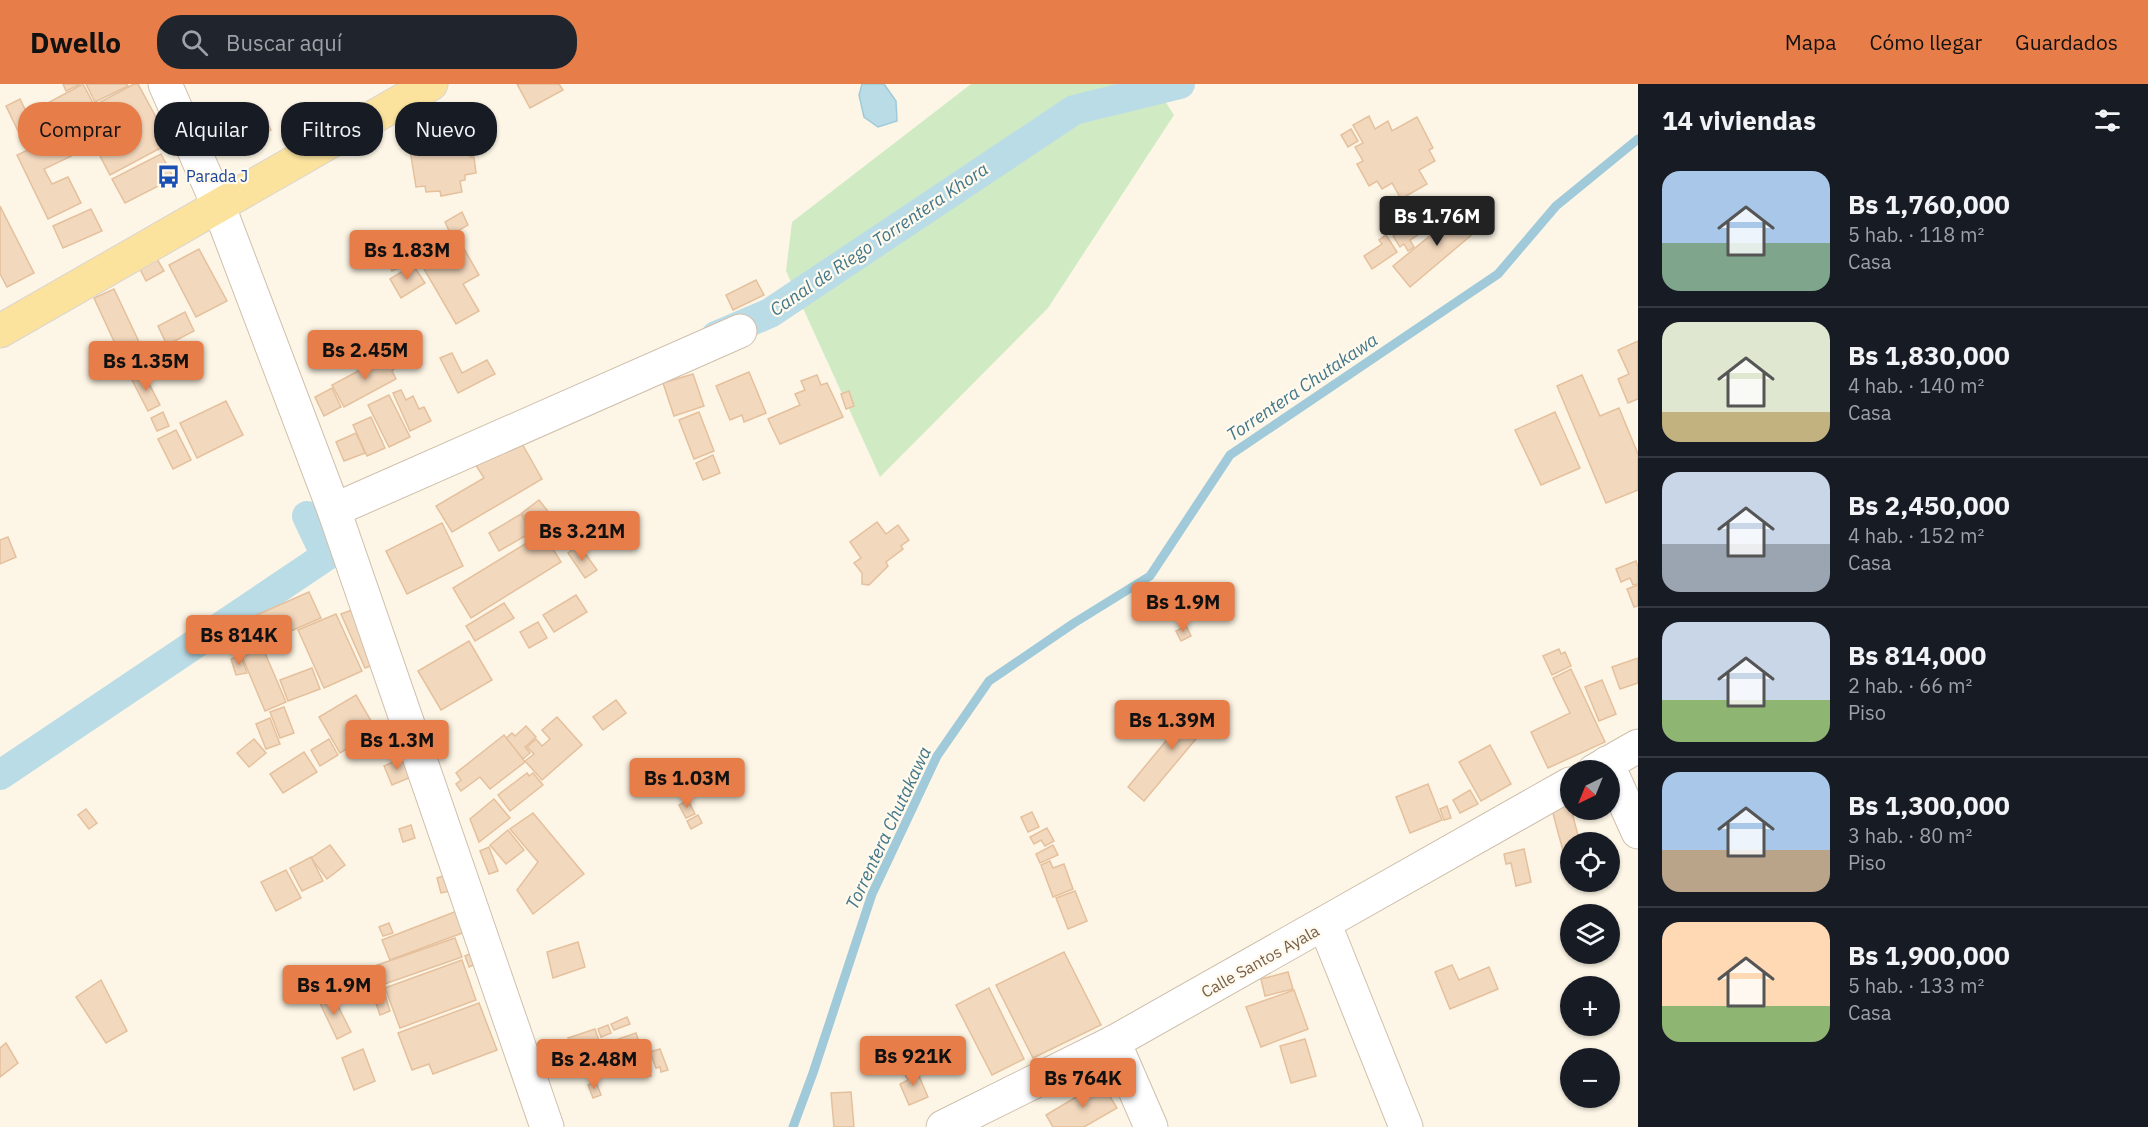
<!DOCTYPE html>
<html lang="es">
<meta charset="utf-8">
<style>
:root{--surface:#171b24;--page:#20242c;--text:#f1f3f6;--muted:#9ea1a6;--line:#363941;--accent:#e77e4a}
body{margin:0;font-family:"IBM Plex Sans",sans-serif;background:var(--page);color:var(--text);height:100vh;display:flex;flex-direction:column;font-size:22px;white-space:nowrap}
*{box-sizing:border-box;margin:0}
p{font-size:20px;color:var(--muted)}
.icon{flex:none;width:33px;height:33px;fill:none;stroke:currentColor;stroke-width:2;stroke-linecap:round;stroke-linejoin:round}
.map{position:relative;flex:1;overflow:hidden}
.drawer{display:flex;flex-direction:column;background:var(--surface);width:510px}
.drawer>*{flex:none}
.top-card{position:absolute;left:18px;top:18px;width:570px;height:54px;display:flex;gap:12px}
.needle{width:39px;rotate:223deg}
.controls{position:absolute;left:1560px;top:676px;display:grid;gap:12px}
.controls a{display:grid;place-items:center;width:60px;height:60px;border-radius:50%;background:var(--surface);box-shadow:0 2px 4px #0004;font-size:30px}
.price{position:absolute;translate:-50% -51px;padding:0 14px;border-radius:6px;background:var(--accent);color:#111;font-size:20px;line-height:39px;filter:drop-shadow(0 2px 3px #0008)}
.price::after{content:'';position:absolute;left:50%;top:36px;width:18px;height:14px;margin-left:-9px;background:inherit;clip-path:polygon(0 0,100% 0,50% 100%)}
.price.current{background:#222;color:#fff}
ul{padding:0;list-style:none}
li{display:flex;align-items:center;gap:18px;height:150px;padding:0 24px}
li+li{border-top:2px solid var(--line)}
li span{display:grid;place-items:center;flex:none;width:168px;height:120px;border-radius:18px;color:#555}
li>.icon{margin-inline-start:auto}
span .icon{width:72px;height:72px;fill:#fffc;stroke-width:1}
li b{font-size:26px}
h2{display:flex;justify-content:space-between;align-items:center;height:72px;padding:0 24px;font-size:26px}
.tag{padding:0 21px;border-radius:24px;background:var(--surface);box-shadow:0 2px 4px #0004;font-size:21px;line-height:54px}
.tag.current{background:var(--accent);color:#111}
header{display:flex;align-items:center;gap:36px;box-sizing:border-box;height:84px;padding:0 30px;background:var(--accent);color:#111}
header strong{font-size:28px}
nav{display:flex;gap:33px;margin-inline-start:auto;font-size:21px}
.search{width:420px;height:54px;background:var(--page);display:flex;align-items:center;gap:15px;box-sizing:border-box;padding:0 21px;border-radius:24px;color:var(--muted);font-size:22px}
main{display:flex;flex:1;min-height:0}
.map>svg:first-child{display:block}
</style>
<header>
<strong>Dwello</strong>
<div class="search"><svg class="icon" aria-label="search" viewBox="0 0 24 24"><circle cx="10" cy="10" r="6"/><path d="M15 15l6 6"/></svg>Buscar aquí</div>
<nav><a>Mapa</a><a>Cómo llegar</a><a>Guardados</a></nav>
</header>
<main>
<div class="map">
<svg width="1638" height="1043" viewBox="0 0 1638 1043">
<rect width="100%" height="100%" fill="#fdf6e6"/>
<!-- green -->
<polygon fill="#d0ebc4" points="971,0 1154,0 1174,31 1048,224 880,393 786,187 792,138"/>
<!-- water -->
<polygon fill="#badce7" stroke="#a0cad9" stroke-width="1.5" points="862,0 884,0 896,17 897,37 878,43 864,33 859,11"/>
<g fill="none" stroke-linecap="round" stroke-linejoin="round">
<!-- stream -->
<polyline stroke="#a0cad9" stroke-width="9" points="793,1043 813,989 872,810 937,672 989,597 1074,539 1150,492 1230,371 1498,190 1556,122 1638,55"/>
<!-- canal -->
<g stroke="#badce7" stroke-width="30">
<polyline points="716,252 770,229 1074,26 1180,0"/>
<polyline points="0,691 326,472 307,432"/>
</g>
</g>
<!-- building -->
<g fill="#f2d8bd" stroke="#e5c09d" stroke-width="1.5">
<polygon points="63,0 80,0 66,7"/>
<polygon points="83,0 93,19 41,46 31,28"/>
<polygon points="86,0 127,0 128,2 95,18"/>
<polygon points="134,0 138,0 170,59 110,91 78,30"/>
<polygon points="517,0 559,0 563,6 530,24"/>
<polygon points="20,15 36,48 22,55 6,22"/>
<polygon points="260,24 271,46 245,59 234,36"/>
<polygon points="1369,32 1375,45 1388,37 1392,47 1417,33 1433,64 1429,66 1435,77 1419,86 1427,100 1401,115 1392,99 1382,105 1377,97 1369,102 1357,80 1363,77 1355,63 1363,59 1353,41"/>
<polygon points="227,34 240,61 224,68 211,41"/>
<polygon points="448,36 448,39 462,38 462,42 465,42 470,73 474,73 476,89 465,91 465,96 460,97 462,108 441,112 440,107 426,108 425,102 416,103 407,47 434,43 433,38"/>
<polygon points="73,45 84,66 44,85 52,100 68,93 81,119 48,135 17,71"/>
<polygon points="1351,45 1358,57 1348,63 1341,51"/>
<polygon points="161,70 174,94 125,119 112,95"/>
<polygon points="0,122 34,189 7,203 0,190"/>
<polygon points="1464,124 1481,143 1410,203 1393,182"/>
<polygon points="91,125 102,147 63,164 53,142"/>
<polygon points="462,128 468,141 451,151 445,138"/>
<polygon points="1417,137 1424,147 1410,156 1414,163 1408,167 1404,160 1400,163 1393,152"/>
<polygon points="1386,151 1397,168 1372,185 1364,172 1382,160 1379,156"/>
<polygon points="406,155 415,177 392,187 382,165"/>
<polygon points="463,163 479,191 463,200 479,227 456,240 424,185"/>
<polygon points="199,165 227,217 196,233 169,181"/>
<polygon points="157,175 164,187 146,197 140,185"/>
<polygon points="413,181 425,199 401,214 390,195"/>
<polygon points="756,196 764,211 733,226 726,211"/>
<polygon points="114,205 139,258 119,268 94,214"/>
<polygon points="185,228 194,247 167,261 158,242"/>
<polygon points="1638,257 1638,315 1628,319 1618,295 1629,290 1618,266"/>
<polygon points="134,265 141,278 127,285 120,271"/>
<polygon points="452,269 462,289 487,276 495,290 458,309 440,274"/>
<polygon points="388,271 395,284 392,287 396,295 344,323 332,301"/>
<polygon points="143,288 160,321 148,327 131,294"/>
<polygon points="749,288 766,329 744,338 742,331 730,336 716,302"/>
<polygon points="693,290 704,322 674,332 663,299"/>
<polygon points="817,291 821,301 827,299 843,333 780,360 768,335 800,321 795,310 805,306 801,297"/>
<polygon points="1582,291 1600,332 1619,324 1638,370 1638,406 1606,419 1557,302"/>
<polygon points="332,304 341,323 324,332 315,313"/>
<polygon points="401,306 406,316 413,312 419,325 424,323 431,337 410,347 393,309"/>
<polygon points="849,307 854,322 846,325 841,310"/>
<polygon points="389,311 410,353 389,363 368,321"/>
<polygon points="226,317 243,351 197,374 180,339"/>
<polygon points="163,328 169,342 157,347 151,334"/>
<polygon points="699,328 714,367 694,375 679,336"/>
<polygon points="1555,328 1580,384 1541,401 1515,346"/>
<polygon points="371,333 385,364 367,372 353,341"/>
<polygon points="176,346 191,376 173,385 158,355"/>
<polygon points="356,349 365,369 344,377 336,358"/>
<polygon points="516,349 542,395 452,448 436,422 484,394 472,375"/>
<polygon points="713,371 720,389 703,396 696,379"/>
<polygon points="539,416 558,440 547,449 544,445 538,449 522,429"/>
<polygon points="521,430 532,448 499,467 489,449"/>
<polygon points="877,438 886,450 898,441 909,456 901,462 903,465 886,478 888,482 869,501 862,500 862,489 854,479 861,474 850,458"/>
<polygon points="442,439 463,482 407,510 386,467"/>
<polygon points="543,449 561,478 471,534 453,504"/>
<polygon points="8,453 16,473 0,480 0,456"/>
<polygon points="579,461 597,486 585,494 568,469"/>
<polygon points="1636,477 1638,483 1638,500 1633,501 1630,494 1621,498 1616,485"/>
<polygon points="1638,501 1638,522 1634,523 1627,505"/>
<polygon points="309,508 321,534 263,559 252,533"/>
<polygon points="576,511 587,528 554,548 543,531"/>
<polygon points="1151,513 1155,522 1146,525 1143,515"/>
<polygon points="504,519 514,534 475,557 466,542"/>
<polygon points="352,526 376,580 365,584 341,530"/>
<polygon points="336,530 362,587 324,604 298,546"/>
<polygon points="538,538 547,554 529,564 520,548"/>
<polygon points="1186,542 1191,552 1181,557 1176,547"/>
<polygon points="469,557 492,596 441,626 418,587"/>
<polygon points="262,562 286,618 265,627 241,570"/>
<polygon points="1559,565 1561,570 1565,568 1571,582 1552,591 1543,572"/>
<polygon points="241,572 247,589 236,591 231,575"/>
<polygon points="1638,574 1638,599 1620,605 1612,583"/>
<polygon points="312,584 320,605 288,617 280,596"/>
<polygon points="1571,585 1605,658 1548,684 1531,648 1570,629 1553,594"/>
<polygon points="1602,596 1616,630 1599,637 1585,603"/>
<polygon points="356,611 377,647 340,669 319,633"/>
<polygon points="616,616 626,629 603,646 593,633"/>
<polygon points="1199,617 1216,631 1144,717 1128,703"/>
<polygon points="284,623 294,649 280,654 270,628"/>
<polygon points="557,633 582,661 542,696 525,677 534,670 527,663 536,655 542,662 550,655 542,646"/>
<polygon points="270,634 280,660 266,665 256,640"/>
<polygon points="526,642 536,653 525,663 530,669 523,675 506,654 512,649 515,652"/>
<polygon points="504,651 525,678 490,705 480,693 461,707 456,700 461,696 456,689"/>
<polygon points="254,655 266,669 249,683 237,669"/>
<polygon points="329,655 338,671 320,682 311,666"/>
<polygon points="1490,661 1511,700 1481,717 1459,678"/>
<polygon points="304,668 317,688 283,709 270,690"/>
<polygon points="403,674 411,693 392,701 384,682"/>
<polygon points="527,689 529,692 533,689 543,701 510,727 498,711"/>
<polygon points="1428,700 1442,736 1410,749 1396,713"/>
<polygon points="1470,706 1478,720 1460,729 1453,716"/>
<polygon points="494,715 510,734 479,758 470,735"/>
<polygon points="688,716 695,730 686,734 679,721"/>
<polygon points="1569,717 1580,759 1570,759 1570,777 1566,778 1551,722"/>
<polygon points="1447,722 1451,734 1444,736 1440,725"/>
<polygon points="86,725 97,739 89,745 78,731"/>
<polygon points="1032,728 1039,743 1028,748 1021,733"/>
<polygon points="533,729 584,790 533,830 517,806 538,778 510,745"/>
<polygon points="698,731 702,739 691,745 687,737"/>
<polygon points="411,741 415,754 403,758 399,745"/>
<polygon points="1047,744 1054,757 1045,762 1041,756 1034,760 1030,753"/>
<polygon points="508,746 524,766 506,780 490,761"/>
<polygon points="330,761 345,781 327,795 311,774"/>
<polygon points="1053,761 1058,771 1040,779 1036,770"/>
<polygon points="489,763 498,787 489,790 480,767"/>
<polygon points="1524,765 1531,798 1516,802 1511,779 1506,780 1504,770"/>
<polygon points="311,773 323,797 302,807 290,784"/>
<polygon points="1050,777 1053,784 1064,780 1073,805 1053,813 1041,781"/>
<polygon points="286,786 301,814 276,827 261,798"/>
<polygon points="446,791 451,807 441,809 437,794"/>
<polygon points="1075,807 1087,837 1068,845 1056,814"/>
<polygon points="457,827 465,848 390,876 382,856"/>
<polygon points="389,839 393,849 383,852 379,843"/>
<polygon points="455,854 462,873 370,905 363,886"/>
<polygon points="578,858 585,883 553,894 547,868"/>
<polygon points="474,868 478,879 469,883 465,872"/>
<polygon points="1064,868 1101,941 1033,974 996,901"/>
<polygon points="462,876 476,916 400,944 385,904"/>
<polygon points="1452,881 1459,896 1489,883 1498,905 1450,925 1435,888"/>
<polygon points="1288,888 1293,905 1265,912 1261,895"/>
<polygon points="101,896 127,947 106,959 76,913"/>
<polygon points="989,904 1024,975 992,991 956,921"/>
<polygon points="1294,906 1308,945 1261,963 1246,923"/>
<polygon points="384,907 390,927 380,931 373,911"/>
<polygon points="331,908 351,948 337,955 318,915"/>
<polygon points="479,919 497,966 433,990 429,980 412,986 398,949"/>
<polygon points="627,933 630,940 614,946 611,940"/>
<polygon points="608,941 611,949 601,953 598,945"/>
<polygon points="595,945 601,963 574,972 568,954"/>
<polygon points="636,949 651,992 646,993 643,985 629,989 608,976 607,979 600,975 604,969 604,960"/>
<polygon points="1305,955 1316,992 1291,999 1280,962"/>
<polygon points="6,959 18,979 0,993 0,964"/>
<polygon points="363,965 375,997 354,1006 342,974"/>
<polygon points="660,965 668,986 661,988 660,983 656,984 650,968"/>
<polygon points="915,983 928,1013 909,1021 900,1000 908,996 904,988"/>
<polygon points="596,998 601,1011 593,1014 588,1001"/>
<polygon points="1101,998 1117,1024 1084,1043 1053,1043 1046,1031"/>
<polygon points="851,1008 854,1043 834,1043 831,1009"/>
</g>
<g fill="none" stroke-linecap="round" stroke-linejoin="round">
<defs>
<g id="minor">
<polyline points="165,0 219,123 334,426 547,1043"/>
<polyline points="334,426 740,247"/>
<polyline points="1607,679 1638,748"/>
<polyline points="1594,687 1638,662"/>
<polyline points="1325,841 1406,1043"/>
<polyline points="1114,958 1151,1043"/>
<polyline points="943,1043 1114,958 1570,700"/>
</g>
<polyline id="major" points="0,247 431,0"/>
</defs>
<!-- minor casing -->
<use href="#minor" stroke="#cfbfac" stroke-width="35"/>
<!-- major casing -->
<use href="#major" stroke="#dbd5d0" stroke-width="35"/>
<!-- minor -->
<use href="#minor" stroke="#fff" stroke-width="33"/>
<!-- major -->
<use href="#major" stroke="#fbe39e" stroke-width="33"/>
</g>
<!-- icons -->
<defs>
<symbol id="bus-bare" viewBox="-9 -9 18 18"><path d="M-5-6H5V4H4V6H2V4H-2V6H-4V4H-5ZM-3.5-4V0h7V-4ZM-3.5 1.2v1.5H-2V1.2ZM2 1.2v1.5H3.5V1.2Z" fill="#1a4fb4" stroke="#fffaed" stroke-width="2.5" paint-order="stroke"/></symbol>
</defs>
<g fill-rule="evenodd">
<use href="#bus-bare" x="152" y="76" width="33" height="33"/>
</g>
<g text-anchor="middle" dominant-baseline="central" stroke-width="4.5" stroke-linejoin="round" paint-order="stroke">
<!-- transit labels -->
<g font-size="16" fill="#164399" stroke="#fffaed" text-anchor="start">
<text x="186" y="92">Parada J</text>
</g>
<!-- street labels -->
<g font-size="16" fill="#765f4a" stroke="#fffaed">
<text transform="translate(1260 877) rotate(-29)">Calle Santos Ayala</text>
</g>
<!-- water labels -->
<g font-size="18" font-style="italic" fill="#43778a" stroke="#fffaed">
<text transform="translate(879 155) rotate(-34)">Canal de Riego Torrentera Khora</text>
<text transform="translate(1302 303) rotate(-34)">Torrentera Chutakawa</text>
<text transform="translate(888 744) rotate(-65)">Torrentera Chutakawa</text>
</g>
</g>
</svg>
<div class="controls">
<a><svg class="needle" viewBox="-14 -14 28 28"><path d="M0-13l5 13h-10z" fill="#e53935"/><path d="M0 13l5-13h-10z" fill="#9ea1a6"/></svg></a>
<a><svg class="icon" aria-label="locate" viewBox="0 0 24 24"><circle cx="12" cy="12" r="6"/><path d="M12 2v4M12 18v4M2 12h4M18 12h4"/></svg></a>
<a><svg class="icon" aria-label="layers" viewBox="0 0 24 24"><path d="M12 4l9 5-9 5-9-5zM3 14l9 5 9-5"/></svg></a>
<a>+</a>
<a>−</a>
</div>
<b class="price current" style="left:1437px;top:163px">Bs 1.76M</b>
<b class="price" style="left:407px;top:197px">Bs 1.83M</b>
<b class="price" style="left:365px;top:297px">Bs 2.45M</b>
<b class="price" style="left:146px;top:308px">Bs 1.35M</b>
<b class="price" style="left:582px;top:478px">Bs 3.21M</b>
<b class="price" style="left:1183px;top:549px">Bs 1.9M</b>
<b class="price" style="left:239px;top:582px">Bs 814K</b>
<b class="price" style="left:1172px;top:667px">Bs 1.39M</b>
<b class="price" style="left:397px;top:687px">Bs 1.3M</b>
<b class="price" style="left:687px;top:725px">Bs 1.03M</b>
<b class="price" style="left:334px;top:932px">Bs 1.9M</b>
<b class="price" style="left:913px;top:1003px">Bs 921K</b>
<b class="price" style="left:594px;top:1006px">Bs 2.48M</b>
<b class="price" style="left:1083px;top:1025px">Bs 764K</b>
<div class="top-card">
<a class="tag current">Comprar</a>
<a class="tag">Alquilar</a>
<a class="tag">Filtros</a>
<a class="tag">Nuevo</a>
</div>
</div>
<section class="drawer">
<h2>14 viviendas<svg class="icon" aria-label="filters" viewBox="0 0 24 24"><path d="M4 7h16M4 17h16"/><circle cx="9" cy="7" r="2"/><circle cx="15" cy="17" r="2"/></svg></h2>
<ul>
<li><span style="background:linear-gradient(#a9c7e8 60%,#7fa58c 0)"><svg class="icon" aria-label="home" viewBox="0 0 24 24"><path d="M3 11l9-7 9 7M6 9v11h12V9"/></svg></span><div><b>Bs 1,760,000</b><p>5 hab. · 118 m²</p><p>Casa</p></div></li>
<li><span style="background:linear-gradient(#dfe7d0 75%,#c2b280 0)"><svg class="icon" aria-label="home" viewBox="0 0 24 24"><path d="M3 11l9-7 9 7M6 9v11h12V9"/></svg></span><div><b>Bs 1,830,000</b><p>4 hab. · 140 m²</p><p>Casa</p></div></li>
<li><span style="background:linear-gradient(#c9d6e8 60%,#9aa5b1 0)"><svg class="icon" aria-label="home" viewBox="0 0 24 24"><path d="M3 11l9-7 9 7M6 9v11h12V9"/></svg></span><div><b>Bs 2,450,000</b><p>4 hab. · 152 m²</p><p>Casa</p></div></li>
<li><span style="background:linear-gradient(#c9d6e8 65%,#8fb573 0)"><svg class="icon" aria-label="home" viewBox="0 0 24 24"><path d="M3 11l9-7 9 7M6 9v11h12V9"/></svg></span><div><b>Bs 814,000</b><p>2 hab. · 66 m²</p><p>Piso</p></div></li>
<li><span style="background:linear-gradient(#a9c7e8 65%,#b9a48a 0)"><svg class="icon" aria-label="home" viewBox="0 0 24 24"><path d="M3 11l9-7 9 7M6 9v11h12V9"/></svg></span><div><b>Bs 1,300,000</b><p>3 hab. · 80 m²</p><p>Piso</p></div></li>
<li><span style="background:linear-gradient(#ffd9b3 70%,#8fb573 0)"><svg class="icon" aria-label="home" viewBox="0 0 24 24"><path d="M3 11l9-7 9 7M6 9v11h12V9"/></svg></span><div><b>Bs 1,900,000</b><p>5 hab. · 133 m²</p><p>Casa</p></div></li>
</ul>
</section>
</main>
